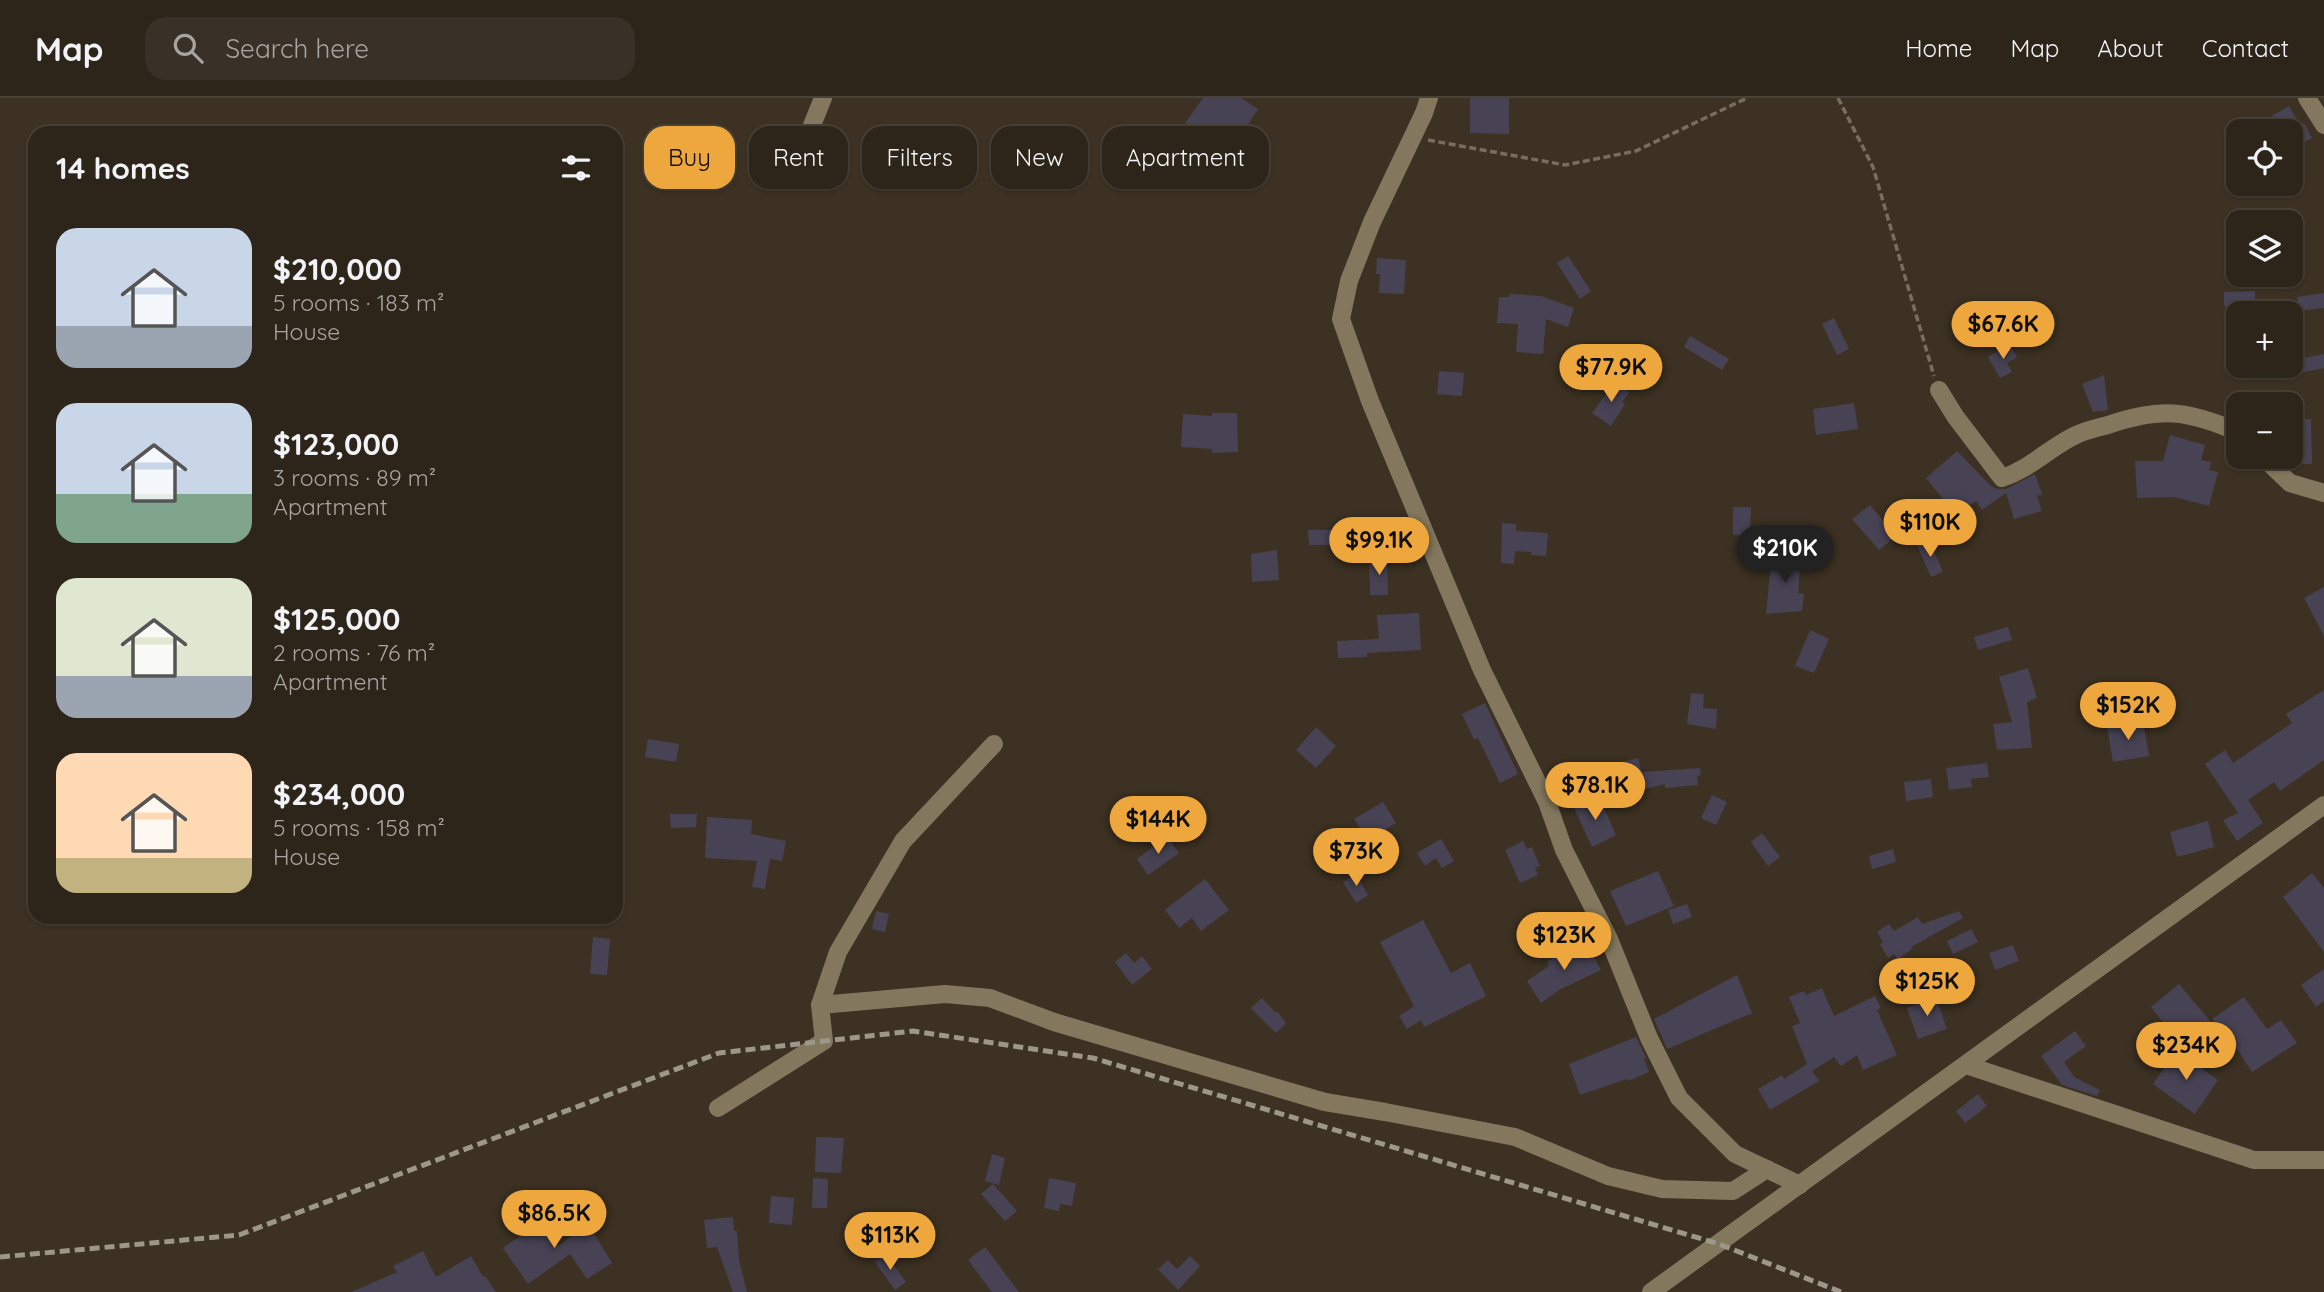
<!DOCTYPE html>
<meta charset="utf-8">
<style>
:root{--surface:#2d251a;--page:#393127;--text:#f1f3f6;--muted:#a7a5a2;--line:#484239;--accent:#eea73c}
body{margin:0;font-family:Quicksand,sans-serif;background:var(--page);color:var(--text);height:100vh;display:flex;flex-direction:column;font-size:26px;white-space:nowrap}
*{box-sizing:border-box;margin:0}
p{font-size:23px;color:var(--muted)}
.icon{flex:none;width:38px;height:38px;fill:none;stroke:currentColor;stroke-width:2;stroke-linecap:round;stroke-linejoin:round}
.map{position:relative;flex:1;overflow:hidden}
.side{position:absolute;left:28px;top:28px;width:595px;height:798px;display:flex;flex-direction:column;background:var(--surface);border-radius:21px;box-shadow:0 2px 5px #0004,0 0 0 2px var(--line)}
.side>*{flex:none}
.hud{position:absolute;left:644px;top:28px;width:665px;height:63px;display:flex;gap:14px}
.controls{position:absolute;left:2226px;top:21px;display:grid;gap:14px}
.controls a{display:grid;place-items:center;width:77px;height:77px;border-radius:14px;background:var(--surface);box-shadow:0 2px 5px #0004,0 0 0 2px var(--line);font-size:35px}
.price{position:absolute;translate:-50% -60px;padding:0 16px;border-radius:24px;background:var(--accent);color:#111;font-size:23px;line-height:46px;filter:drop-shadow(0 2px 4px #0008)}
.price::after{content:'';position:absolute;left:50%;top:42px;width:21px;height:16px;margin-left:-10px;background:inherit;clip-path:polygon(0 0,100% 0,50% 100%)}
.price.active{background:#222;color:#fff}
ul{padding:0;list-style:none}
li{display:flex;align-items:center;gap:21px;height:175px;padding:0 28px}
li span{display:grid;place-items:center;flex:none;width:196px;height:140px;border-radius:21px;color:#555}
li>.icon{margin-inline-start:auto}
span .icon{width:84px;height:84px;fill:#fffc;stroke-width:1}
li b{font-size:30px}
h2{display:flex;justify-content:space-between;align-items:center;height:84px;padding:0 28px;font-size:30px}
.chip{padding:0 24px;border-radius:21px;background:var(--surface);box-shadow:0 2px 5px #0004,0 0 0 2px var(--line);font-size:24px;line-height:63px}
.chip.active{background:var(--accent);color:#111}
header{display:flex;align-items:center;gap:42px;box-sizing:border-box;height:98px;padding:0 35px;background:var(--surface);border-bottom:2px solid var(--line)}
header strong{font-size:33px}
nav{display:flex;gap:38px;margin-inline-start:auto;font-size:24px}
.search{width:490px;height:63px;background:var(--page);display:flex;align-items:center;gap:18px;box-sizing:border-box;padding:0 24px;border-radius:21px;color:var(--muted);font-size:26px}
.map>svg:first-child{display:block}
</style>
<header>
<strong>Map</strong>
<div class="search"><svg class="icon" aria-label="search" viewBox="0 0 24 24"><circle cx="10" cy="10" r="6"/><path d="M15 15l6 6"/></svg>Search here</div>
<nav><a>Home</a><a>Map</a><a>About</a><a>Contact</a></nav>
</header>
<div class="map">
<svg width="2324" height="1194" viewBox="0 0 2324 1194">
<rect width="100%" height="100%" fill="#3c3122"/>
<!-- building -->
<g fill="#484354">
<polygon points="1203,0 1241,0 1258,11 1230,54 1185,25"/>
<polygon points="1470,0 1509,0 1509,36 1470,35"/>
<polygon points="2289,8 2300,27 2304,25 2312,40 2291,51 2291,33 2280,33 2272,18"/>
<polygon points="1568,158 1591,193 1580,201 1557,165"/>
<polygon points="1377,160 1406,162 1404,196 1379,195 1380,176 1376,176"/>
<polygon points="2255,193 2255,207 2224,208 2224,194"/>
<polygon points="2324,195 2324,210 2299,213 2297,199"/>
<polygon points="1510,196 1541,198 1574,210 1568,229 1546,221 1543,256 1516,254 1518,226 1497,225 1499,199 1509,199"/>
<polygon points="1834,220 1849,251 1837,257 1822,226"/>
<polygon points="1690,238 1729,261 1722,272 1684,249"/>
<polygon points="2009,246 2017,259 2007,265 2012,274 2000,280 1988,259"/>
<polygon points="2324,256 2324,270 2295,276 2293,262"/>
<polygon points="1439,273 1464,275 1462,298 1437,296"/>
<polygon points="2104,277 2108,312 2093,314 2082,286"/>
<polygon points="1615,284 1629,295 1622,304 1625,306 1611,328 1592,315"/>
<polygon points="1854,305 1858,331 1816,337 1813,311"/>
<polygon points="1212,315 1237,315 1238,354 1212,355 1212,351 1181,349 1183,316 1212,318"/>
<polygon points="2311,321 2312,366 2291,366 2291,322"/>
<polygon points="2170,337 2205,347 2201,362 2211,364 2209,372 2218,374 2209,408 2174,399 2137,400 2135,363 2163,363"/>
<polygon points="1957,353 1991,388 1998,391 2006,391 2035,376 2042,396 2037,398 2042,413 2014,421 2006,395 1982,412 1976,403 1956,417 1926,380"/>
<polygon points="1870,407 1885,425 1888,422 1899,435 1879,452 1852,421"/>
<polygon points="1733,409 1751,409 1750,438 1733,437"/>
<polygon points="1502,425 1516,426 1516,433 1548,435 1546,458 1531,457 1531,454 1515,453 1514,466 1501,465"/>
<polygon points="1308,432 1335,432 1335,447 1309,447"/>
<polygon points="1929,442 1943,474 1931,479 1917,447"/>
<polygon points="1277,452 1279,482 1252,484 1251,456"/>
<polygon points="1772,455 1801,457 1798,495 1804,496 1802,513 1766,516"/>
<polygon points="1387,460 1388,497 1370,497 1369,461"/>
<polygon points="2324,489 2324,538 2304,500"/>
<polygon points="1419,515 1421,552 1367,555 1367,559 1338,560 1337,543 1379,541 1377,517"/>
<polygon points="2008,529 2012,542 1978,552 1974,539"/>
<polygon points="1810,532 1829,541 1814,575 1795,568"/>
<polygon points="2028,570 2037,600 2027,604 2032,650 1997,652 1993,626 2012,624 1999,579"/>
<polygon points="2324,592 2324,662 2280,693 2274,684 2248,702 2263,725 2237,743 2223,722 2238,715 2205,666 2225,652 2233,665 2292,625 2286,616"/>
<polygon points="1691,595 1704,596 1703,610 1717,611 1716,631 1687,626"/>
<polygon points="1485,605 1518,676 1500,685 1478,640 1474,642 1462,616"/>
<polygon points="2143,623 2149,658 2113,664 2107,629"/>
<polygon points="1316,629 1336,648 1316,670 1296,652"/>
<polygon points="648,641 679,646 676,664 645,659"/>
<polygon points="1638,660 1642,674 1700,670 1701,677 1697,678 1698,687 1665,690 1665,686 1630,695 1622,664"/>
<polygon points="1987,665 1989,679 1971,681 1972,689 1949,692 1946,670"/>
<polygon points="1931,681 1933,699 1906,703 1904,684"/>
<polygon points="1712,697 1727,704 1716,727 1701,720"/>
<polygon points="1599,699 1616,737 1592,749 1574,710"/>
<polygon points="1383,704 1396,725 1372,740 1368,735 1364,737 1354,721"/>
<polygon points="670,716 697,716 696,729 671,730"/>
<polygon points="707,719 752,722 751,736 786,743 782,763 770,761 765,791 752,789 757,763 705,760"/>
<polygon points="2208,723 2214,749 2177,759 2170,734"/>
<polygon points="1762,735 1780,759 1768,768 1751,744"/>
<polygon points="1167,739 1179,755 1148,777 1137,761"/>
<polygon points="1441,741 1454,763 1442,770 1436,760 1425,768 1417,755"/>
<polygon points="1523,743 1527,751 1532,749 1540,768 1535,770 1538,777 1520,785 1505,752"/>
<polygon points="1893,751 1896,764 1872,771 1869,758"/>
<polygon points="1658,773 1674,808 1626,828 1610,793"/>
<polygon points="2312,775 2324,790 2324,854 2283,799"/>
<polygon points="1356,776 1368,797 1356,805 1343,784"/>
<polygon points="1205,781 1229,812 1201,833 1192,820 1179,830 1165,812"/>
<polygon points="1687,806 1692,819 1673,826 1668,812"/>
<polygon points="876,813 889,816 885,834 872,831"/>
<polygon points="1959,813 1963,820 1911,849 1912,851 1898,861 1894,856 1888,860 1880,846 1883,844 1877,834 1889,826 1894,833 1918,819 1922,826"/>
<polygon points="1423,822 1451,875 1470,865 1486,898 1424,929 1421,922 1407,931 1399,918 1414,908 1380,844"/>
<polygon points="1971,831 1978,844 1953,856 1947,843"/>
<polygon points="593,839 610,841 607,877 590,876"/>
<polygon points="1586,844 1601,872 1559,892 1541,905 1527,883 1549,868 1547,863"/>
<polygon points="2013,847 2019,863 1995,872 1989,855"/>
<polygon points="1126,855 1134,865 1142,858 1152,871 1132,887 1115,864"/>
<polygon points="2324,871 2324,903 2316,909 2301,887"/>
<polygon points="1737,877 1752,915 1667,951 1654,921"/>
<polygon points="2179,886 2211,924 2182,948 2151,909"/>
<polygon points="1822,890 1834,918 1875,898 1881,910 1877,912 1897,957 1863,972 1857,957 1841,968 1834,959 1812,973 1819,983 1770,1012 1758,991 1782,977 1784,981 1807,966 1792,928 1800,925 1789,899 1804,893 1806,897"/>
<polygon points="2244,899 2267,931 2281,922 2297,945 2252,974 2234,946 2230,948 2212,921"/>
<polygon points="1262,900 1275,914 1277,913 1286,925 1276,935 1251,910"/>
<polygon points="1936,900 1947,931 1918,941 1907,910"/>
<polygon points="2075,933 2086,948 2064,964 2074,979 2100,992 2097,998 2062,987 2041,958"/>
<polygon points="1636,939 1646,960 1644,961 1649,974 1628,983 1627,981 1580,997 1569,966"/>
<polygon points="2177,952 2218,982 2195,1016 2153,986"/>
<polygon points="1978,996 1987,1008 1965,1025 1956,1013"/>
<polygon points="816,1039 844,1040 841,1075 815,1074"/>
<polygon points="992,1056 1005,1060 999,1087 985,1083"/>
<polygon points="813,1080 828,1081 827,1110 812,1110"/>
<polygon points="1049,1080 1076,1085 1072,1108 1060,1106 1059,1113 1044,1110"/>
<polygon points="993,1086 1017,1113 1005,1123 981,1096"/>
<polygon points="771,1098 794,1100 792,1127 769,1125"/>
<polygon points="531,1111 558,1148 588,1126 612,1165 587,1181 570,1156 528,1186 503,1150 527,1133 518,1119"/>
<polygon points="733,1119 734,1133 737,1133 739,1162 747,1194 733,1194 717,1149 707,1150 704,1122"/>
<polygon points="985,1149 1019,1194 992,1194 968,1162"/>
<polygon points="423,1153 436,1179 471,1158 483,1179 485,1178 496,1194 351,1194 397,1174 393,1168"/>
<polygon points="886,1156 906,1184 895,1192 875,1164"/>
<polygon points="1190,1158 1200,1168 1178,1192 1158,1171 1168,1162 1177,1171"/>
</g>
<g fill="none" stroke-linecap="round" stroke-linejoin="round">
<!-- path -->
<g stroke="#776e61" stroke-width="3.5" stroke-dasharray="7 3.5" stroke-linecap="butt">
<polyline points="1838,0 1873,69 1934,278"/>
<polyline points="1428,42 1565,67 1636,53 1747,0"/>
</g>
<!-- minor -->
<g stroke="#83785e" stroke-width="18">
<polyline points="1429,0 1424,15 1372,124 1349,183 1341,221 1370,303 1482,572 1547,704 1564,752 1609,841 1649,940 1679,1000 1735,1056 1800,1087"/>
<polyline points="2307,0 2324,27"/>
<polyline points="794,72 823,0"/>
<path d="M 1939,292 L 1955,318 L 2002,380 C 2029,371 2047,352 2072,339 C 2082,333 2096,330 2108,327 C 2161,309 2187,312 2238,334"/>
<polyline points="2263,359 2290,385 2324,395"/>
<polyline points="820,907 945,896 990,900 1054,924 1325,1004 1385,1014 1515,1039 1608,1078 1662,1091 1733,1093 1767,1071"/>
<polyline points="1966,967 2254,1062 2324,1062"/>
<polyline points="718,1010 824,943 820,907 838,854 903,743 994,646"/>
<polyline points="1651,1194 2324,707"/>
</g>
<!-- rail -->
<polyline stroke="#9d968a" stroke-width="5" stroke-dasharray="10 5" stroke-linecap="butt" points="0,1159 239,1137 719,955 913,933 1093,960 1719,1146 1841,1194"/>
</g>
</svg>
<div class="controls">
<a><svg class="icon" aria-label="locate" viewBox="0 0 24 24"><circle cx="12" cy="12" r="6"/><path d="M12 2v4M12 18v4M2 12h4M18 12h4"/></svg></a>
<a><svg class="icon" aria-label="layers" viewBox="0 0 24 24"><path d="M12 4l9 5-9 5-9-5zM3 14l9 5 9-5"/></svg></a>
<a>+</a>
<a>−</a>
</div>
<b class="price" style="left:2003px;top:263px">$67.6K</b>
<b class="price" style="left:1611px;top:306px">$77.9K</b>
<b class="price" style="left:1930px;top:461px">$110K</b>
<b class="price" style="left:1379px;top:479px">$99.1K</b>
<b class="price active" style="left:1785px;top:487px">$210K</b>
<b class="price" style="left:2128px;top:644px">$152K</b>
<b class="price" style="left:1595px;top:724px">$78.1K</b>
<b class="price" style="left:1158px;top:758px">$144K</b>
<b class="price" style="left:1356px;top:790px">$73K</b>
<b class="price" style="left:1564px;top:874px">$123K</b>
<b class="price" style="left:1927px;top:920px">$125K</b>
<b class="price" style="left:2186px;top:984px">$234K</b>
<b class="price" style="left:554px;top:1152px">$86.5K</b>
<b class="price" style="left:890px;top:1174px">$113K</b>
<div class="hud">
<a class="chip active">Buy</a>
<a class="chip">Rent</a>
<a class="chip">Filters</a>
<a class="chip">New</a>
<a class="chip">Apartment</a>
</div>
<section class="side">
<h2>14 homes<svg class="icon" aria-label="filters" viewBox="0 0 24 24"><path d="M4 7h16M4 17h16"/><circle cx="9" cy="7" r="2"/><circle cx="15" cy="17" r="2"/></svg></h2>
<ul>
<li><span style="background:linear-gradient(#c9d6e8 70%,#9aa5b1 0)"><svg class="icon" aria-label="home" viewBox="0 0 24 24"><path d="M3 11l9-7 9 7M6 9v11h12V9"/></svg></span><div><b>$210,000</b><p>5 rooms · 183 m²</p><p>House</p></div></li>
<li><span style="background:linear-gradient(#c9d6e8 65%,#7fa58c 0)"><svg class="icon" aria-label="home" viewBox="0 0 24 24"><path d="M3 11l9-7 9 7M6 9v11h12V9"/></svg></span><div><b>$123,000</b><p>3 rooms · 89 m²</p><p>Apartment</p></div></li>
<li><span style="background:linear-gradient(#dfe7d0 70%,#9aa5b1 0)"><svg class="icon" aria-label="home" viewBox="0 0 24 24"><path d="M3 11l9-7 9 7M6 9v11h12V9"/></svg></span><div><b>$125,000</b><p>2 rooms · 76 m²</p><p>Apartment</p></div></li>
<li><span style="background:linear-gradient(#ffd9b3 75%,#c2b280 0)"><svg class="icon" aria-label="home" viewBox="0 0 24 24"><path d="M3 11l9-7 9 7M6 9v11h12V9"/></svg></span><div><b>$234,000</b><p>5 rooms · 158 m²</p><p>House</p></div></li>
</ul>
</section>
</div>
